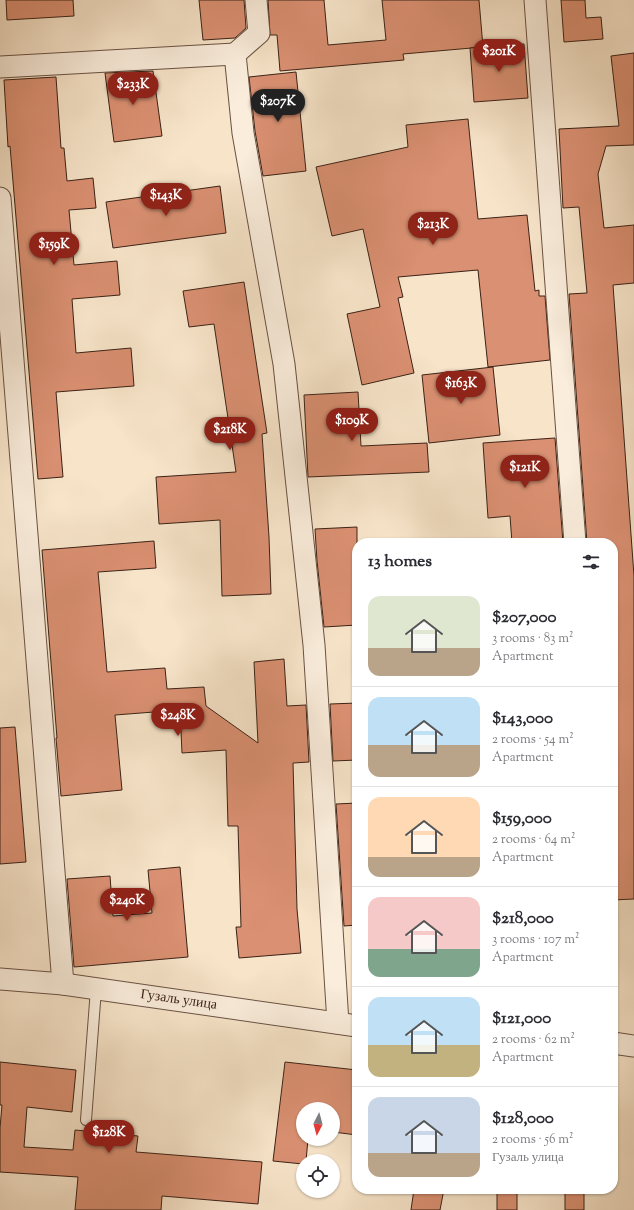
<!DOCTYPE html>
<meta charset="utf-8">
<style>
:root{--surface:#fff;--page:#f2f2f3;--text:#2b2b33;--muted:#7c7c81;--line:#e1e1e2;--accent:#8f2418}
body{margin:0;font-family:"Sorts Mill Goudy",serif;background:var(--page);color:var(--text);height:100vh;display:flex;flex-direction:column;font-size:15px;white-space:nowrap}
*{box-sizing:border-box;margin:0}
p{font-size:13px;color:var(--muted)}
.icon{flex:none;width:22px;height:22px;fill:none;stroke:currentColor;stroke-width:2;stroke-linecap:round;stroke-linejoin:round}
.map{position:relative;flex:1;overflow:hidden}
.side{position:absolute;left:352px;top:538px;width:266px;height:656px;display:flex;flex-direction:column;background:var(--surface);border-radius:16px;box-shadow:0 1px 3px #0004}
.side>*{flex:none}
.needle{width:26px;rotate:186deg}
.tools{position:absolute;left:296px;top:1102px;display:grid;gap:8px}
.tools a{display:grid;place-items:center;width:44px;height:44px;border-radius:50%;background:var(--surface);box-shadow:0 1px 3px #0004;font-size:20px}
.price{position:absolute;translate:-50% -34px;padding:0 9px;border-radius:14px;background:var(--accent);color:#fff;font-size:13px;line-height:26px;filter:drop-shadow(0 1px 2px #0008)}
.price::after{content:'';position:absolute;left:50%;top:24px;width:12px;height:9px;margin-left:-6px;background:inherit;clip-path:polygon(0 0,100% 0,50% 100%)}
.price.active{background:#222;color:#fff}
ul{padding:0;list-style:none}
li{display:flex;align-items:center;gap:12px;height:100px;padding:0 16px}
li+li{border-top:1px solid var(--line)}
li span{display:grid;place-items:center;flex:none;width:112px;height:80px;border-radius:12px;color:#555}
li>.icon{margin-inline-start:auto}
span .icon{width:48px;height:48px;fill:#fffc;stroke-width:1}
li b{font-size:17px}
h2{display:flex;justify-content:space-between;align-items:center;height:48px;padding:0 16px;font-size:17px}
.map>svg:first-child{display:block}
</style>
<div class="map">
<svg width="634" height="1210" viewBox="0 0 634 1210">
<rect width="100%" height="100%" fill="#f7e4c9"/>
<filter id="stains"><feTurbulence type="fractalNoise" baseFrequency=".005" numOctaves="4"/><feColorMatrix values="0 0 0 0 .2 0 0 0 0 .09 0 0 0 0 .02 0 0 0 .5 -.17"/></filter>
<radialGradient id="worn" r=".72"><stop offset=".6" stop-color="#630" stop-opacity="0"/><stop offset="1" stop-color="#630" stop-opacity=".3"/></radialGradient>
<!-- building -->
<g fill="#da9072" stroke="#3b2216">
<polygon points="6,0 73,0 74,16 7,20"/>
<polygon points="199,0 244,0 246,28 235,38 203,40"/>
<polygon points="268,0 324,0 328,45 386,40 382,0 479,0 483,47 403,54 404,60 280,71 277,35 270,35"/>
<polygon points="561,0 585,0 586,18 601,17 603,39 564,42"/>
<polygon points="524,44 528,98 474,102 470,48"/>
<polygon points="634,53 634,145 606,146 598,174 604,228 634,225 634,283 613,285 634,576 634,899 613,900 613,543 587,543 569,294 587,293 579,207 563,208 559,129 619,126 611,56"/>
<polygon points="153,71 162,136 114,142 105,73"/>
<polygon points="296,72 306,171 263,176 255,131 249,77"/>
<polygon points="56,77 61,148 64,148 67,181 93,178 96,208 69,210 74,265 117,261 120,295 72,299 76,353 131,348 134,386 56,392 63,477 38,479 10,146 8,147 4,80"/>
<polygon points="468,119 478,219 527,215 535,291 539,290 539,296 545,296 550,360 488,367 478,270 398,277 403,297 398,298 414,373 362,385 347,314 380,307 363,229 332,236 316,167 408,147 406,125"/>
<polygon points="220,186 226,233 113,248 106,202"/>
<polygon points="244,282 267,433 262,434 269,537 271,594 222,596 220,520 159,524 156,477 236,472 214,324 189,327 183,291"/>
<polygon points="493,367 500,435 429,443 422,375"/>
<polygon points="358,392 361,446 427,443 429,472 308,477 304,395"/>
<polygon points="555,438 563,543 512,543 510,516 488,518 483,443"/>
<polygon points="357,527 357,625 324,627 317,561 315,529"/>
<polygon points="154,541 156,568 98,572 107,672 165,668 167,689 204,687 206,706 258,743 254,662 284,659 287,706 306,705 309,762 293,763 297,909 301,953 239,958 236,927 241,927 238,826 228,826 226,750 182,753 180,710 115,715 122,790 61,796 56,738 57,738 42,550"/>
<polygon points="357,703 357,760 333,761 330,704"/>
<polygon points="15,727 26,862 0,864 0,728"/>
<polygon points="357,803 357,925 344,926 336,804"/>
<polygon points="180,867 188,957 74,967 67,879 110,876 113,916 152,913 148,870"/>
<polygon points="0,1062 76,1070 72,1112 27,1107 24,1147 73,1150 75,1130 138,1136 136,1152 262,1162 258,1204 162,1196 161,1210 75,1210 78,1177 0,1172 0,1128 2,1105 0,1105"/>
<polygon points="285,1062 357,1070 357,1135 333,1132 333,1109 303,1109 303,1139 308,1139 306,1161 303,1161 303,1164 273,1161"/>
<polygon points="414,1189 444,1189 440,1210 411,1210"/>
<rect x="497" y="1189" width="20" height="21"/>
<rect x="565" y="1189" width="19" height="21"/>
</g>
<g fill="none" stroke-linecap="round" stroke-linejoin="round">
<defs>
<polyline id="service" points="86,1120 96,989"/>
<g id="minor">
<polyline points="256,0 259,33 235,54 243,133 284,364 314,645 338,1023"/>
<polyline points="535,0 575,543"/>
<polyline points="0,67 235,54"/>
<polyline points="0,198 63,984"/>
<path id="s1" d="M 0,979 L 63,984 L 357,1026"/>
<polyline points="613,1043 634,1046"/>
</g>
</defs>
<!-- service casing -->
<use href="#service" stroke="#6a5243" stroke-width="12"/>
<!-- minor casing -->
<use href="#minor" stroke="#6a5243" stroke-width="23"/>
<!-- service -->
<use href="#service" stroke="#faeddc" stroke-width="10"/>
<!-- minor -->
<use href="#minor" stroke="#faeddc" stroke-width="21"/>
</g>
<g text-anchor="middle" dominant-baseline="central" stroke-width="3" stroke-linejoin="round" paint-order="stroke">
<!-- street labels -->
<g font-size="14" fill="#3b2216" stroke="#faeddc">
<text stroke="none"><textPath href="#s1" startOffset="180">Гузаль улица</textPath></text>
</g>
</g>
<rect width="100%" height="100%" filter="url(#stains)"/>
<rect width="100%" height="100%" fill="url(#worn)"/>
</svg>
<div class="tools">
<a><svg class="needle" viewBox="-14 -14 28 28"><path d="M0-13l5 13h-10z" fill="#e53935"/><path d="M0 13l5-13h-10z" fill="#7c7c81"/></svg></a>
<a><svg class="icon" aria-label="locate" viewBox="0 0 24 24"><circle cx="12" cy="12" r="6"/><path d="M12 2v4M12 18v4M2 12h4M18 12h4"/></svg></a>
</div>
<b class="price" style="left:499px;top:73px">$201K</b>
<b class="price" style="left:133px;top:106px">$233K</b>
<b class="price active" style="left:278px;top:123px">$207K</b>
<b class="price" style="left:166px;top:217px">$143K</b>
<b class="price" style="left:433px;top:246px">$213K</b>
<b class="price" style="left:54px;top:266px">$159K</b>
<b class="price" style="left:461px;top:405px">$163K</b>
<b class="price" style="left:352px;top:442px">$109K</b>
<b class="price" style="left:230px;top:451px">$218K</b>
<b class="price" style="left:525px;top:489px">$121K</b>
<b class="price" style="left:178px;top:737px">$248K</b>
<b class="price" style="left:127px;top:922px">$240K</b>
<b class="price" style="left:109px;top:1154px">$128K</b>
<section class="side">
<h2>13 homes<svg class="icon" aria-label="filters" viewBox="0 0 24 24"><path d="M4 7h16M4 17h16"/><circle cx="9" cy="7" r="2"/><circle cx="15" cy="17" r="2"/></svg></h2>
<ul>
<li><span style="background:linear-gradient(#dfe7d0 65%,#b9a48a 0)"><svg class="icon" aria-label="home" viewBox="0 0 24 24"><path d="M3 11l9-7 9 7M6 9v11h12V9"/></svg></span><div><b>$207,000</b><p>3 rooms · 83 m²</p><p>Apartment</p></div></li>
<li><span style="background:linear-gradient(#bfe0f5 60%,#b9a48a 0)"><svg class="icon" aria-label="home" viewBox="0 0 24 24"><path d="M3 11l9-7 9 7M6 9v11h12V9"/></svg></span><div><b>$143,000</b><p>2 rooms · 54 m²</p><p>Apartment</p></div></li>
<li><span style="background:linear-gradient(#ffd9b3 75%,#b9a48a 0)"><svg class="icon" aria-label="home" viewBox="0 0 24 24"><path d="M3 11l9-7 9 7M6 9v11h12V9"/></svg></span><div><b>$159,000</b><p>2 rooms · 64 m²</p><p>Apartment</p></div></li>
<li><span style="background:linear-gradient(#f6c9c9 65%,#7fa58c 0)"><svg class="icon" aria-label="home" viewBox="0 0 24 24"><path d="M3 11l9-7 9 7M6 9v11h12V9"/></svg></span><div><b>$218,000</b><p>3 rooms · 107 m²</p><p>Apartment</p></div></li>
<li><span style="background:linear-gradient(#bfe0f5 60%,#c2b280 0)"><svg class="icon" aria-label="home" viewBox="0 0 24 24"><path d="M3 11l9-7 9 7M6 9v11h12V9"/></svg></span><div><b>$121,000</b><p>2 rooms · 62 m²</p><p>Apartment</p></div></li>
<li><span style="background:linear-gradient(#c9d6e8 70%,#b9a48a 0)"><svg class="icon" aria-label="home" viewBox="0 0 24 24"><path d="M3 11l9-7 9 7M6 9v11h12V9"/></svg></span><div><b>$128,000</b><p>2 rooms · 56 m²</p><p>Гузаль улица</p></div></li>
</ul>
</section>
</div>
